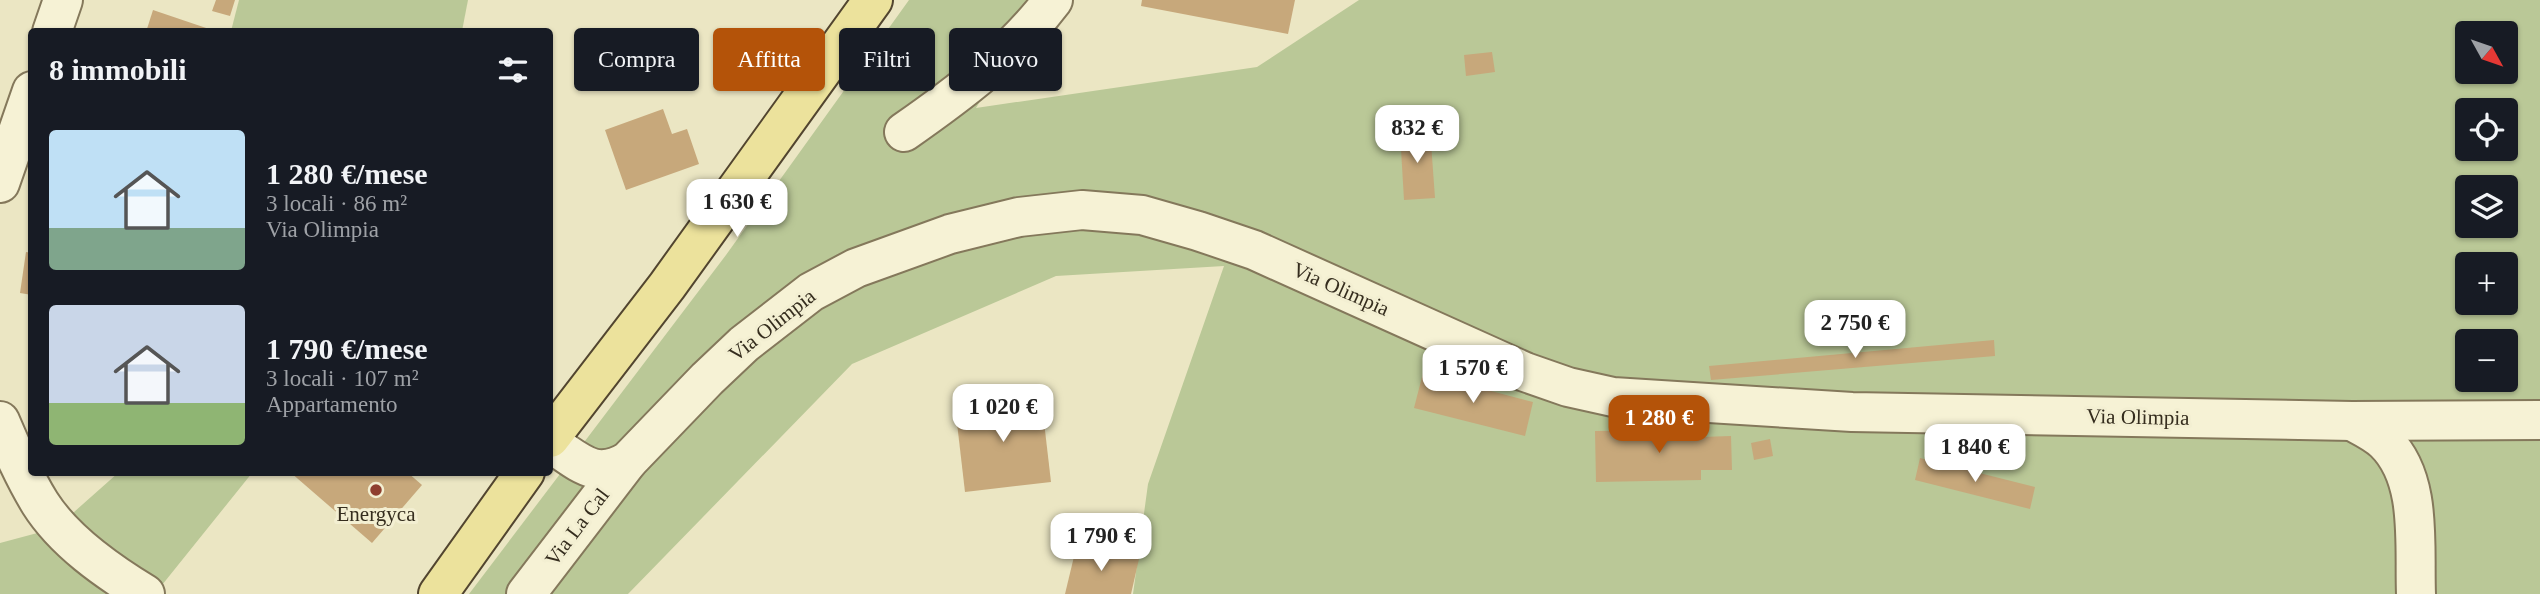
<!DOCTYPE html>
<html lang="it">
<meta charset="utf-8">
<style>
:root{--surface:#171b24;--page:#242831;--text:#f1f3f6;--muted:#9ea1a6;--accent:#b45309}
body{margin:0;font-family:"Times New Roman",serif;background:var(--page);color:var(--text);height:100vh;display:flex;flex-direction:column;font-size:26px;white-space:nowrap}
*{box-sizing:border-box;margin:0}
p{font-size:23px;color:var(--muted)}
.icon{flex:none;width:38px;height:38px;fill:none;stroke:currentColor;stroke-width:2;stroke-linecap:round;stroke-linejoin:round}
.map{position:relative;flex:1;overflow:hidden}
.panel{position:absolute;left:28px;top:28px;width:525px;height:448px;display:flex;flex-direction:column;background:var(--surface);border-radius:7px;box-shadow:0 2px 5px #0004}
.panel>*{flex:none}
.guide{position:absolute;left:574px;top:28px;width:665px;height:63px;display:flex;gap:14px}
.needle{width:46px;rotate:130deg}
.buttons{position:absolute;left:2455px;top:21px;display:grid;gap:14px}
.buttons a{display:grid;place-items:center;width:63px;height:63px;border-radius:7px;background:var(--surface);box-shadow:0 2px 5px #0004;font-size:35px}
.price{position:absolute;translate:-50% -60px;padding:0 16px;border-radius:14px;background:#fff;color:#222;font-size:23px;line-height:46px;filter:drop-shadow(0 2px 4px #0008)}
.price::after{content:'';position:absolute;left:50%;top:42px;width:21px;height:16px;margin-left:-10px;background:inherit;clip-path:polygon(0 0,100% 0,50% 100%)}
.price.current{background:var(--accent);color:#fff}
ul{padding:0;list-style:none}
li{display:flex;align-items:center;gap:21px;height:175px;padding:0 21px}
li span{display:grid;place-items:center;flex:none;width:196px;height:140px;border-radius:7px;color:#555}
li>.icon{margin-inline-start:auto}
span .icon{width:84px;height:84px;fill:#fffc;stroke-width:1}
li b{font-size:30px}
h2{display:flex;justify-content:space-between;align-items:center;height:84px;padding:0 21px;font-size:30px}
.chip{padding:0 24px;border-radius:7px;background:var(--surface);box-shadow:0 2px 5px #0004;font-size:24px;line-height:63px}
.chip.current{background:var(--accent);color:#fff}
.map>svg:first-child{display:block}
</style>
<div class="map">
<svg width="2540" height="594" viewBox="0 0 2540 594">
<rect width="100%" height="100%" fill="#ebe6c3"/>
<!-- green -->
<g fill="#bac897" fill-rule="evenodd">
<polygon points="239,0 468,0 462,31 231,31"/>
<path d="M 909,0 L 1041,0 L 976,108 L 1257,67 L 1359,0 L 2540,0 L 2540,594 L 1133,594 L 1148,484 L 1224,266 L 1056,276 L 852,364 L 628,594 L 469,594 L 726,255 ZM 2468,33 L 2506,33 L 2506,72 L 2468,72 ZM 2468,110 L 2506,110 L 2506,149 L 2468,149 ZM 2468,187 L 2506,187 L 2506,226 L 2468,226 ZM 2468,264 L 2506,264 L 2506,303 L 2468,303 ZM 2468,341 L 2506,341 L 2506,380 L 2468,380 Z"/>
<polygon points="118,473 252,473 158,590 164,594 0,594 0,543 56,528"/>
</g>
<!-- building -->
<g fill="#c7a87b">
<polygon points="216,0 235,0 230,16 212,11"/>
<polygon points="1142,0 1295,0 1288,34 1141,6"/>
<polygon points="153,10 215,31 215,32 146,32"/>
<polygon points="1492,52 1495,72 1466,76 1464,55"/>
<polygon points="663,109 672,134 687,129 699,164 626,190 605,130"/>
<polygon points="1430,129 1435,198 1404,200 1400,132"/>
<polygon points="26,252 32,253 32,295 20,293"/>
<polygon points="1994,340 1995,356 1711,380 1709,366"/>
<polygon points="1423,373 1533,402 1525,436 1414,408"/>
<polygon points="1041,396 1051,482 965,492 955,406"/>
<polygon points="1701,430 1701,437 1731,436 1732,470 1701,470 1701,480 1596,482 1595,431"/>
<polygon points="1770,439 1773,456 1754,460 1751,443"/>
<polygon points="1920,458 2035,487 2030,509 1915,480"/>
<polygon points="290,472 407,472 422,485 372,543"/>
<polygon points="1077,544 1139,559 1131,594 1065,594"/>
</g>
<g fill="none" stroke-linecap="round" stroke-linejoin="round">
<defs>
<g id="minor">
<polyline points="52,32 63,0"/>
<path d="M 904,132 C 960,93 1012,54 1053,0"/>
<polyline points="0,183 32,91"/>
<path d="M 0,421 C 12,449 24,477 40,503 C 64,541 107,571 145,594"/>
<path d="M 2352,421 C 2363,427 2376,433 2385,442 C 2423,479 2414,545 2416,594"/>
<path d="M 550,443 C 579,461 594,481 628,461 L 707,379 L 744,344 L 811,292 L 856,268 L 950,234 L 1019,217 L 1082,210 L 1142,215 L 1198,231 L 1254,250 L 1525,372 L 1568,387 L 1613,397 L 1852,412 L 2352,421 L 2540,420"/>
<polyline points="526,594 628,461"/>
</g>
<g id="major">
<polyline points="550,438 667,286 873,0"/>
<polyline points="438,594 525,472"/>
</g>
</defs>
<!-- minor casing -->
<use href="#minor" stroke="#84785b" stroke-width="42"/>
<!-- major casing -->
<use href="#major" stroke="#52452f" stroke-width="42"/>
<!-- minor -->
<use href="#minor" stroke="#f6f2d5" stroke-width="38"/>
<!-- major -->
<use href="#major" stroke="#ece29c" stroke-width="38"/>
</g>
<!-- markers -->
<circle fill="#8f3f2f" stroke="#f3efd2" stroke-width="2.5" cx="376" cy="490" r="7"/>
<g text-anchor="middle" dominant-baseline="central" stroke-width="6" stroke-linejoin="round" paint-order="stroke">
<!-- street labels -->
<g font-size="21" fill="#352d1e" stroke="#f3efd2">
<text transform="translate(1341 289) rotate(24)">Via Olimpia</text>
<text transform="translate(772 325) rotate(-38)">Via Olimpia</text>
<text transform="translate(2138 417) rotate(1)">Via Olimpia</text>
<text transform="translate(577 527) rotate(-53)">Via La Cal</text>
</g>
<!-- poi labels -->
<g font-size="21" fill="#352d1e" stroke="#f3efd2">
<text x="376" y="514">Energyca</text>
</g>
</g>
</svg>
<div class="buttons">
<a><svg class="needle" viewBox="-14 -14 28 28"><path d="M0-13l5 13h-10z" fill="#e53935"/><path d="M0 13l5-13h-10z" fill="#9ea1a6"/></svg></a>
<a><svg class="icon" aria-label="locate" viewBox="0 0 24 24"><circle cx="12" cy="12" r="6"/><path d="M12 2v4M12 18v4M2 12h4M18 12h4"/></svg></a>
<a><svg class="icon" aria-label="layers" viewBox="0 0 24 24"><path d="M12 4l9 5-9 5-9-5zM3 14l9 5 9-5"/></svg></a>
<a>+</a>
<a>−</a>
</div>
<b class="price" style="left:1417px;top:165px">832 €</b>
<b class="price" style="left:737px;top:239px">1 630 €</b>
<b class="price" style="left:1855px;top:360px">2 750 €</b>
<b class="price" style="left:1473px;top:405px">1 570 €</b>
<b class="price" style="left:1003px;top:444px">1 020 €</b>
<b class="price current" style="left:1659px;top:455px">1 280 €</b>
<b class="price" style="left:1975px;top:484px">1 840 €</b>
<b class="price" style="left:1101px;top:573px">1 790 €</b>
<div class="guide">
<a class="chip">Compra</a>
<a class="chip current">Affitta</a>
<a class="chip">Filtri</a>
<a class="chip">Nuovo</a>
</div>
<section class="panel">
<h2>8 immobili<svg class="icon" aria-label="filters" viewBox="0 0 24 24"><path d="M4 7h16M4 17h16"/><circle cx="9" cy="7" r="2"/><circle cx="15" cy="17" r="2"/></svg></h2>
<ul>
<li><span style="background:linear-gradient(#bfe0f5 70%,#7fa58c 0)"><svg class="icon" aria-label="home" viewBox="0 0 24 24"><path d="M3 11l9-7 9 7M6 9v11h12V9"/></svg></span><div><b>1 280 €/mese</b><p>3 locali · 86 m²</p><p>Via Olimpia</p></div></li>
<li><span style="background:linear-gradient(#c9d6e8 70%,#8fb573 0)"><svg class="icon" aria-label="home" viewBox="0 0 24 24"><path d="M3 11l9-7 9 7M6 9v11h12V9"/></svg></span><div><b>1 790 €/mese</b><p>3 locali · 107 m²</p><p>Appartamento</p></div></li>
</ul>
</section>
</div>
